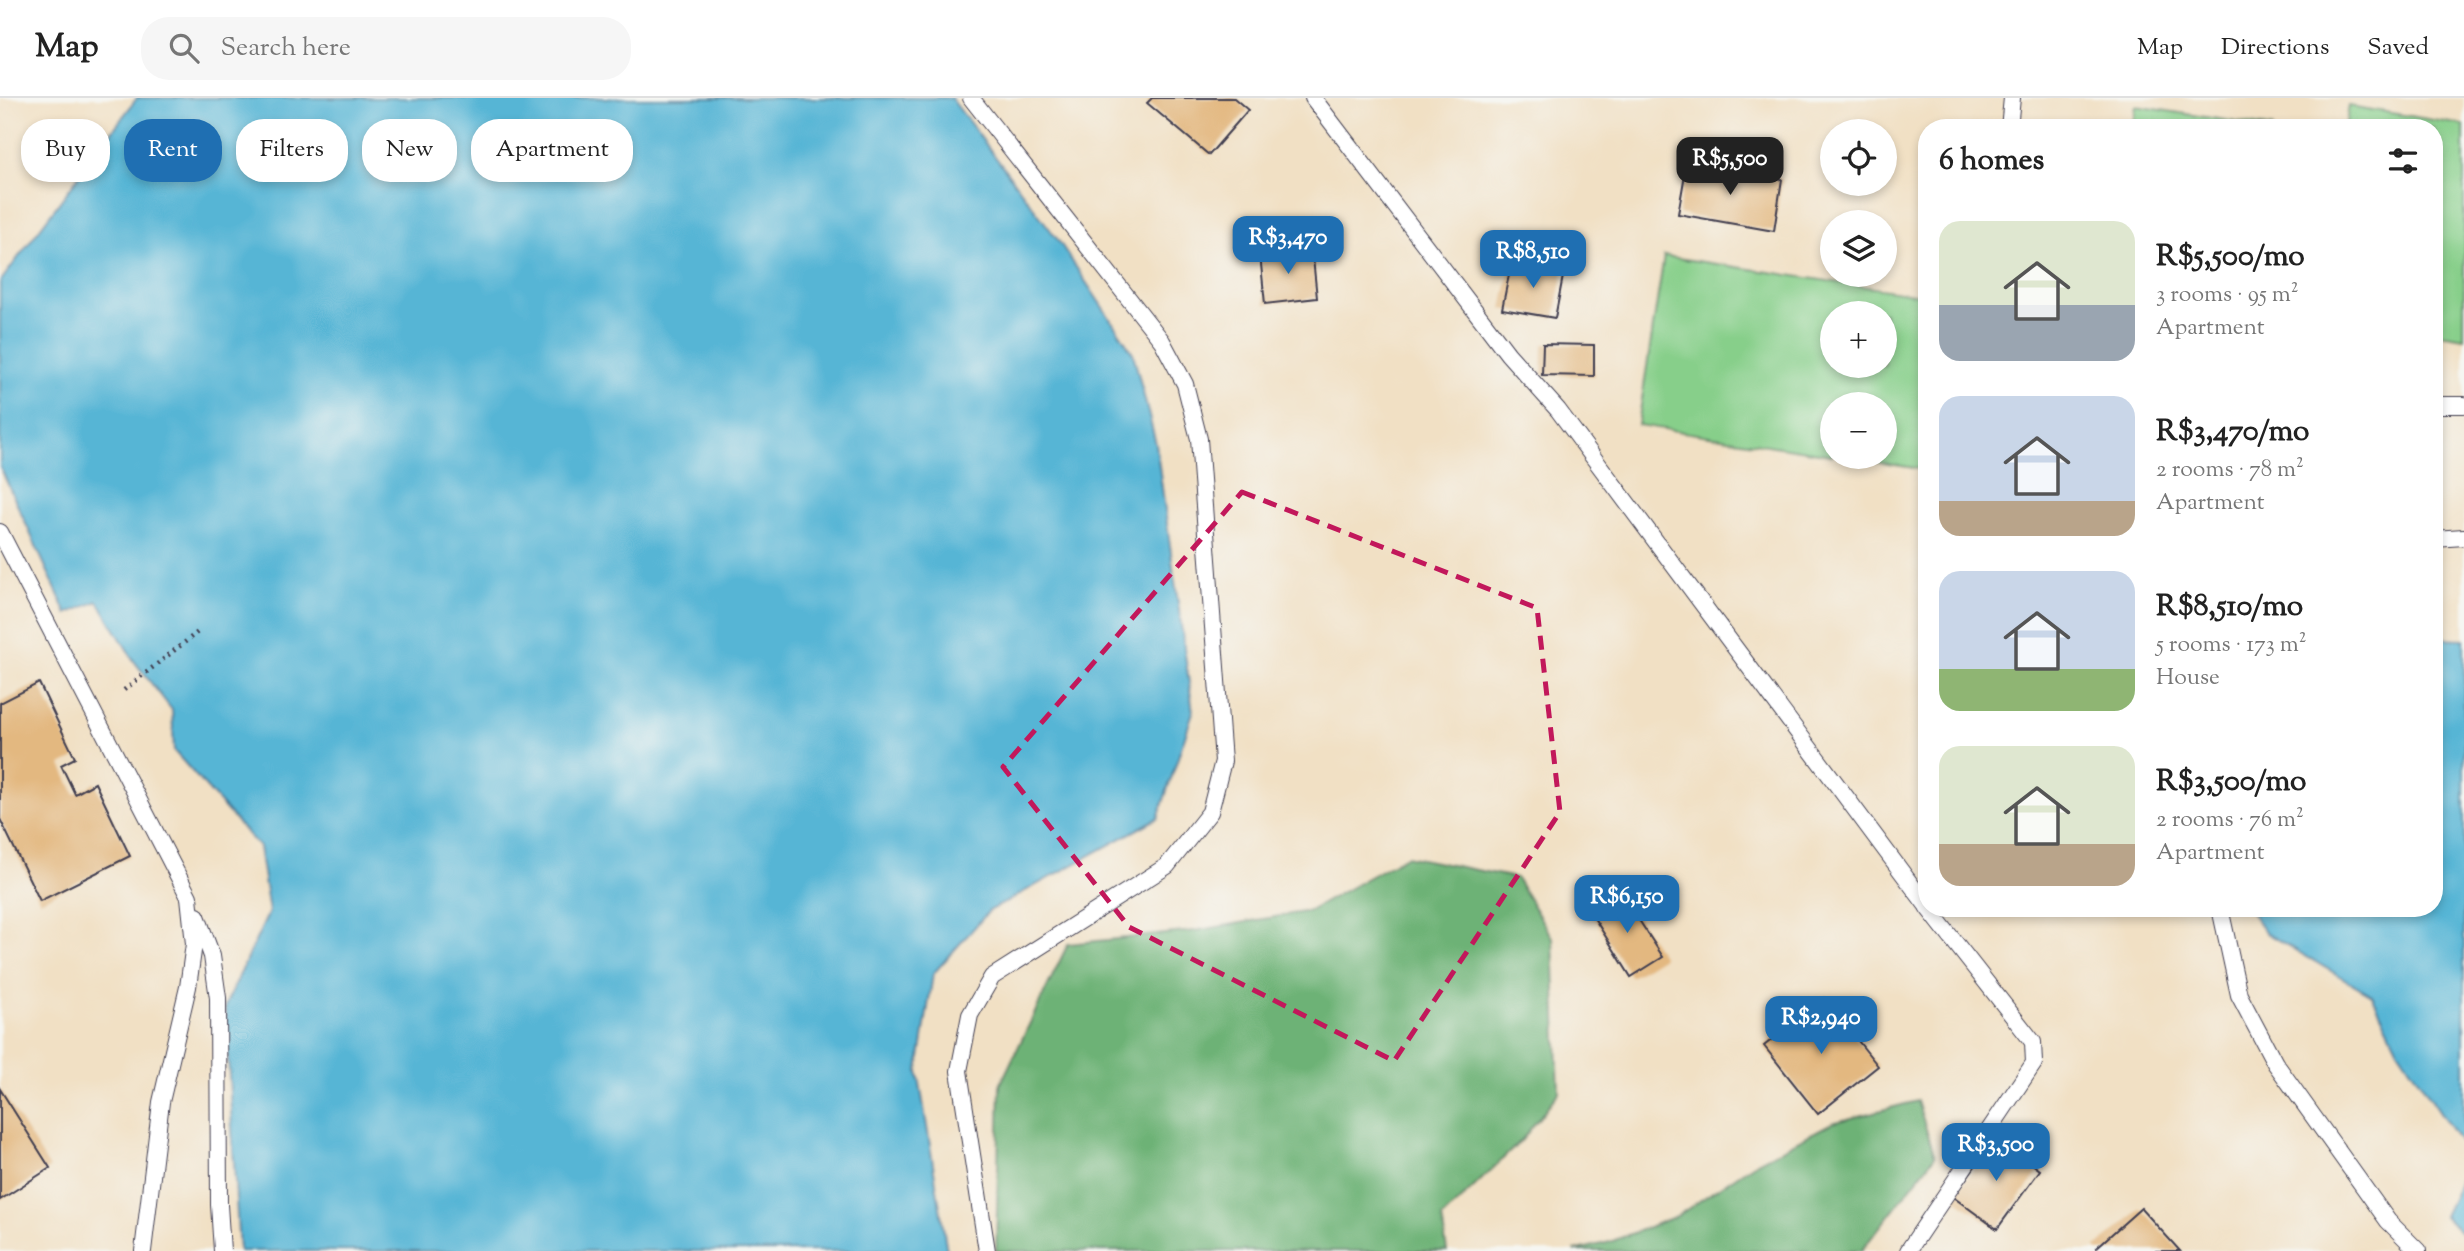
<!DOCTYPE html>
<meta charset="utf-8">
<style>
:root{--surface:#fff;--page:#f6f6f6;--text:#222;--muted:#767676;--line:#e0e0e0;--accent:#1f6fb2}
body{margin:0;font-family:"Sorts Mill Goudy",serif;background:var(--page);color:var(--text);height:100vh;display:flex;flex-direction:column;font-size:26px;white-space:nowrap}
*{box-sizing:border-box;margin:0}
p{font-size:23px;color:var(--muted)}
.icon{flex:none;width:38px;height:38px;fill:none;stroke:currentColor;stroke-width:2;stroke-linecap:round;stroke-linejoin:round}
.map{position:relative;flex:1;overflow:hidden}
.drawer{position:absolute;left:1918px;top:21px;width:525px;height:798px;display:flex;flex-direction:column;background:var(--surface);border-radius:28px;box-shadow:0 4px 10px #0003}
.drawer>*{flex:none}
.guide{position:absolute;left:21px;top:21px;width:665px;height:63px;display:flex;gap:14px}
.buttons{position:absolute;left:1820px;top:21px;display:grid;gap:14px}
.buttons a{display:grid;place-items:center;width:77px;height:77px;border-radius:50%;background:var(--surface);box-shadow:0 4px 10px #0003;font-size:35px}
.price{position:absolute;translate:-50% -60px;padding:0 16px;border-radius:14px;background:var(--accent);color:#fff;font-size:23px;line-height:46px;filter:drop-shadow(0 2px 4px #0008)}
.price::after{content:'';position:absolute;left:50%;top:42px;width:21px;height:16px;margin-left:-10px;background:inherit;clip-path:polygon(0 0,100% 0,50% 100%)}
.price.current{background:#222;color:#fff}
ul{padding:0;list-style:none}
li{display:flex;align-items:center;gap:21px;height:175px;padding:0 21px}
li span{display:grid;place-items:center;flex:none;width:196px;height:140px;border-radius:21px;color:#555}
li>.icon{margin-inline-start:auto}
span .icon{width:84px;height:84px;fill:#fffc;stroke-width:1}
li b{font-size:30px}
h2{display:flex;justify-content:space-between;align-items:center;height:84px;padding:0 21px;font-size:30px}
.pill{padding:0 24px;border-radius:28px;background:var(--surface);box-shadow:0 4px 10px #0003;font-size:24px;line-height:63px}
.pill.current{background:var(--accent);color:#fff}
header{display:flex;align-items:center;gap:42px;box-sizing:border-box;height:98px;padding:0 35px;background:var(--surface);border-bottom:2px solid var(--line)}
header strong{font-size:33px}
nav{display:flex;gap:38px;margin-inline-start:auto;font-size:24px}
.search{width:490px;height:63px;background:var(--page);display:flex;align-items:center;gap:18px;box-sizing:border-box;padding:0 24px;border-radius:28px;color:var(--muted);font-size:26px}
.map>svg:first-child{display:block}
</style>
<header>
<strong>Map</strong>
<div class="search"><svg class="icon" aria-label="search" viewBox="0 0 24 24"><circle cx="10" cy="10" r="6"/><path d="M15 15l6 6"/></svg>Search here</div>
<nav><a>Map</a><a>Directions</a><a>Saved</a></nav>
</header>
<div class="map">
<svg width="2464" height="1153" viewBox="0 0 2464 1153">
<rect width="100%" height="100%" fill="#f6f6f2"/>
<filter id="ink" filterUnits="userSpaceOnUse"><feTurbulence type="fractalNoise" baseFrequency=".0143" numOctaves="2"/><feDisplacementMap in="SourceGraphic" scale="14" xChannelSelector="R" yChannelSelector="G"/><feConvolveMatrix kernelMatrix="1 2 1 2 8 2 1 2 1" color-interpolation-filters="sRGB"/></filter>
<filter id="wash" filterUnits="userSpaceOnUse"><feTurbulence type="fractalNoise" baseFrequency=".00686" numOctaves="4" result="noise"/><feDisplacementMap in="SourceGraphic" scale="28" xChannelSelector="R" yChannelSelector="G"/><feGaussianBlur stdDeviation="1.57" result="paint"/><feColorMatrix in="noise" values="0 0 0 0 0 0 0 0 0 0 0 0 0 0 0 0 0 1.4 0 .05"/><feComposite in="paint" operator="in"/></filter>
<g filter="url(#wash)">
<rect width="100%" height="100%" fill="#f1e0c4"/>
<!-- green -->
<g fill="#87cf8a" stroke="#547862" stroke-width="2" fill-rule="evenodd">
<polygon points="2136,8 2274,30 2132,30"/>
<polygon points="2349,8 2464,27 2464,240 2434,235 2434,30 2345,30"/>
<path d="M 1664,158 L 1927,198 L 1927,332 L 1921,371 L 1844,359 L 1885,359 L 1885,306 L 1832,306 L 1832,357 L 1638,327 ZM 1832,215 L 1885,215 L 1885,268 L 1832,268 Z"/>
</g>
<!-- forest -->
<g fill="#6db276" stroke="#486a58" stroke-width="2">
<polygon points="1406,758 1516,780 1553,841 1559,994 1521,1043 1442,1120 1447,1153 996,1153 1000,987 1068,846 1194,833 1309,813"/>
<polygon points="1917,1003 1935,1058 1861,1153 1574,1153 1610,1144 1677,1118 1757,1064 1832,1025"/>
</g>
<!-- water -->
<g fill="#57b5d5" stroke="#3c6c88" stroke-width="2">
<polygon points="137,0 951,0 1058,142 1133,255 1156,346 1193,614 1158,720 989,813 933,876 918,973 947,1153 239,1153 225,908 269,814 259,749 174,653 172,612 134,563 98,503 67,516 0,369 0,184"/>
<polygon points="2434,540 2464,541 2464,1050 2398,951 2372,897 2266,835 2248,810 2434,810"/>
<polygon points="2464,1076 2464,1138 2444,1118"/>
</g>
<g id="blocks">
<!-- building -->
<g fill="#e3b880">
<polygon points="1152,0 1234,0 1248,12 1209,57 1147,5"/>
<polygon points="1687,65 1782,81 1774,133 1678,116"/>
<polygon points="1312,150 1317,200 1265,206 1260,156"/>
<polygon points="1512,162 1564,173 1555,220 1502,211"/>
<polygon points="1543,246 1594,247 1594,278 1542,277"/>
<polygon points="39,585 75,660 61,667 75,696 95,685 130,758 40,803 0,721 0,605"/>
<polygon points="1622,796 1663,859 1631,879 1591,815"/>
<polygon points="1824,900 1878,968 1818,1016 1764,948"/>
<polygon points="0,991 50,1070 0,1102"/>
<polygon points="1996,1039 2040,1072 1997,1131 1953,1099"/>
<polygon points="2141,1110 2180,1153 2098,1153 2096,1150"/>
</g>
</g>
</g>
<g filter="url(#ink)">
<use href="#blocks" fill-opacity="0" stroke="#413e50" stroke-width="2"/>
<g fill="none" stroke-linecap="round" stroke-linejoin="round">
<defs>
<g id="lane">
<polyline points="971,0 1162,243 1185,286 1199,341 1223,663 1210,714 1167,768 992,879 970,917 959,973 987,1153"/>
<polyline points="1313,0 1508,256 1558,312 1927,808"/>
<polyline points="2009,30 2012,0"/>
<polyline points="2434,307 2464,307"/>
<polyline points="0,434 189,799 194,846 188,889 161,1004 143,1153"/>
<polyline points="2434,441 2464,439"/>
<polyline points="2220,810 2239,897 2275,965 2388,1123 2418,1153"/>
<polyline points="197,818 212,858 218,900 219,1107 222,1153"/>
<polyline points="1908,1153 2034,965 2033,944 1928,810"/>
</g>
</defs>
<!-- lane casing -->
<use href="#lane" stroke="#413e50" stroke-width="18"/>
<!-- path -->
<polyline stroke="#413e50" stroke-width="4.5" stroke-dasharray="2 5" stroke-linecap="butt" points="124,592 199,533"/>
<!-- lane -->
<use href="#lane" stroke="#fff" stroke-width="16"/>
</g>
</g>
<!-- marked area -->
<path fill="none" stroke="#c2185b" stroke-width="5" stroke-dasharray="14 9" stroke-linejoin="round" d="M 1242,394 L 1537,510 L 1560,714 L 1394,963 L 1129,829 L 1003,669 Z"/>
</svg>
<div class="buttons">
<a><svg class="icon" aria-label="locate" viewBox="0 0 24 24"><circle cx="12" cy="12" r="6"/><path d="M12 2v4M12 18v4M2 12h4M18 12h4"/></svg></a>
<a><svg class="icon" aria-label="layers" viewBox="0 0 24 24"><path d="M12 4l9 5-9 5-9-5zM3 14l9 5 9-5"/></svg></a>
<a>+</a>
<a>−</a>
</div>
<b class="price current" style="left:1730px;top:99px">R$5,500</b>
<b class="price" style="left:1288px;top:178px">R$3,470</b>
<b class="price" style="left:1533px;top:192px">R$8,510</b>
<b class="price" style="left:1627px;top:837px">R$6,150</b>
<b class="price" style="left:1821px;top:958px">R$2,940</b>
<b class="price" style="left:1996px;top:1085px">R$3,500</b>
<div class="guide">
<a class="pill">Buy</a>
<a class="pill current">Rent</a>
<a class="pill">Filters</a>
<a class="pill">New</a>
<a class="pill">Apartment</a>
</div>
<section class="drawer">
<h2>6 homes<svg class="icon" aria-label="filters" viewBox="0 0 24 24"><path d="M4 7h16M4 17h16"/><circle cx="9" cy="7" r="2"/><circle cx="15" cy="17" r="2"/></svg></h2>
<ul>
<li><span style="background:linear-gradient(#dfe7d0 60%,#9aa5b1 0)"><svg class="icon" aria-label="home" viewBox="0 0 24 24"><path d="M3 11l9-7 9 7M6 9v11h12V9"/></svg></span><div><b>R$5,500/mo</b><p>3 rooms · 95 m²</p><p>Apartment</p></div></li>
<li><span style="background:linear-gradient(#c9d6e8 75%,#b9a48a 0)"><svg class="icon" aria-label="home" viewBox="0 0 24 24"><path d="M3 11l9-7 9 7M6 9v11h12V9"/></svg></span><div><b>R$3,470/mo</b><p>2 rooms · 78 m²</p><p>Apartment</p></div></li>
<li><span style="background:linear-gradient(#c9d6e8 70%,#8fb573 0)"><svg class="icon" aria-label="home" viewBox="0 0 24 24"><path d="M3 11l9-7 9 7M6 9v11h12V9"/></svg></span><div><b>R$8,510/mo</b><p>5 rooms · 173 m²</p><p>House</p></div></li>
<li><span style="background:linear-gradient(#dfe7d0 70%,#b9a48a 0)"><svg class="icon" aria-label="home" viewBox="0 0 24 24"><path d="M3 11l9-7 9 7M6 9v11h12V9"/></svg></span><div><b>R$3,500/mo</b><p>2 rooms · 76 m²</p><p>Apartment</p></div></li>
</ul>
</section>
</div>
